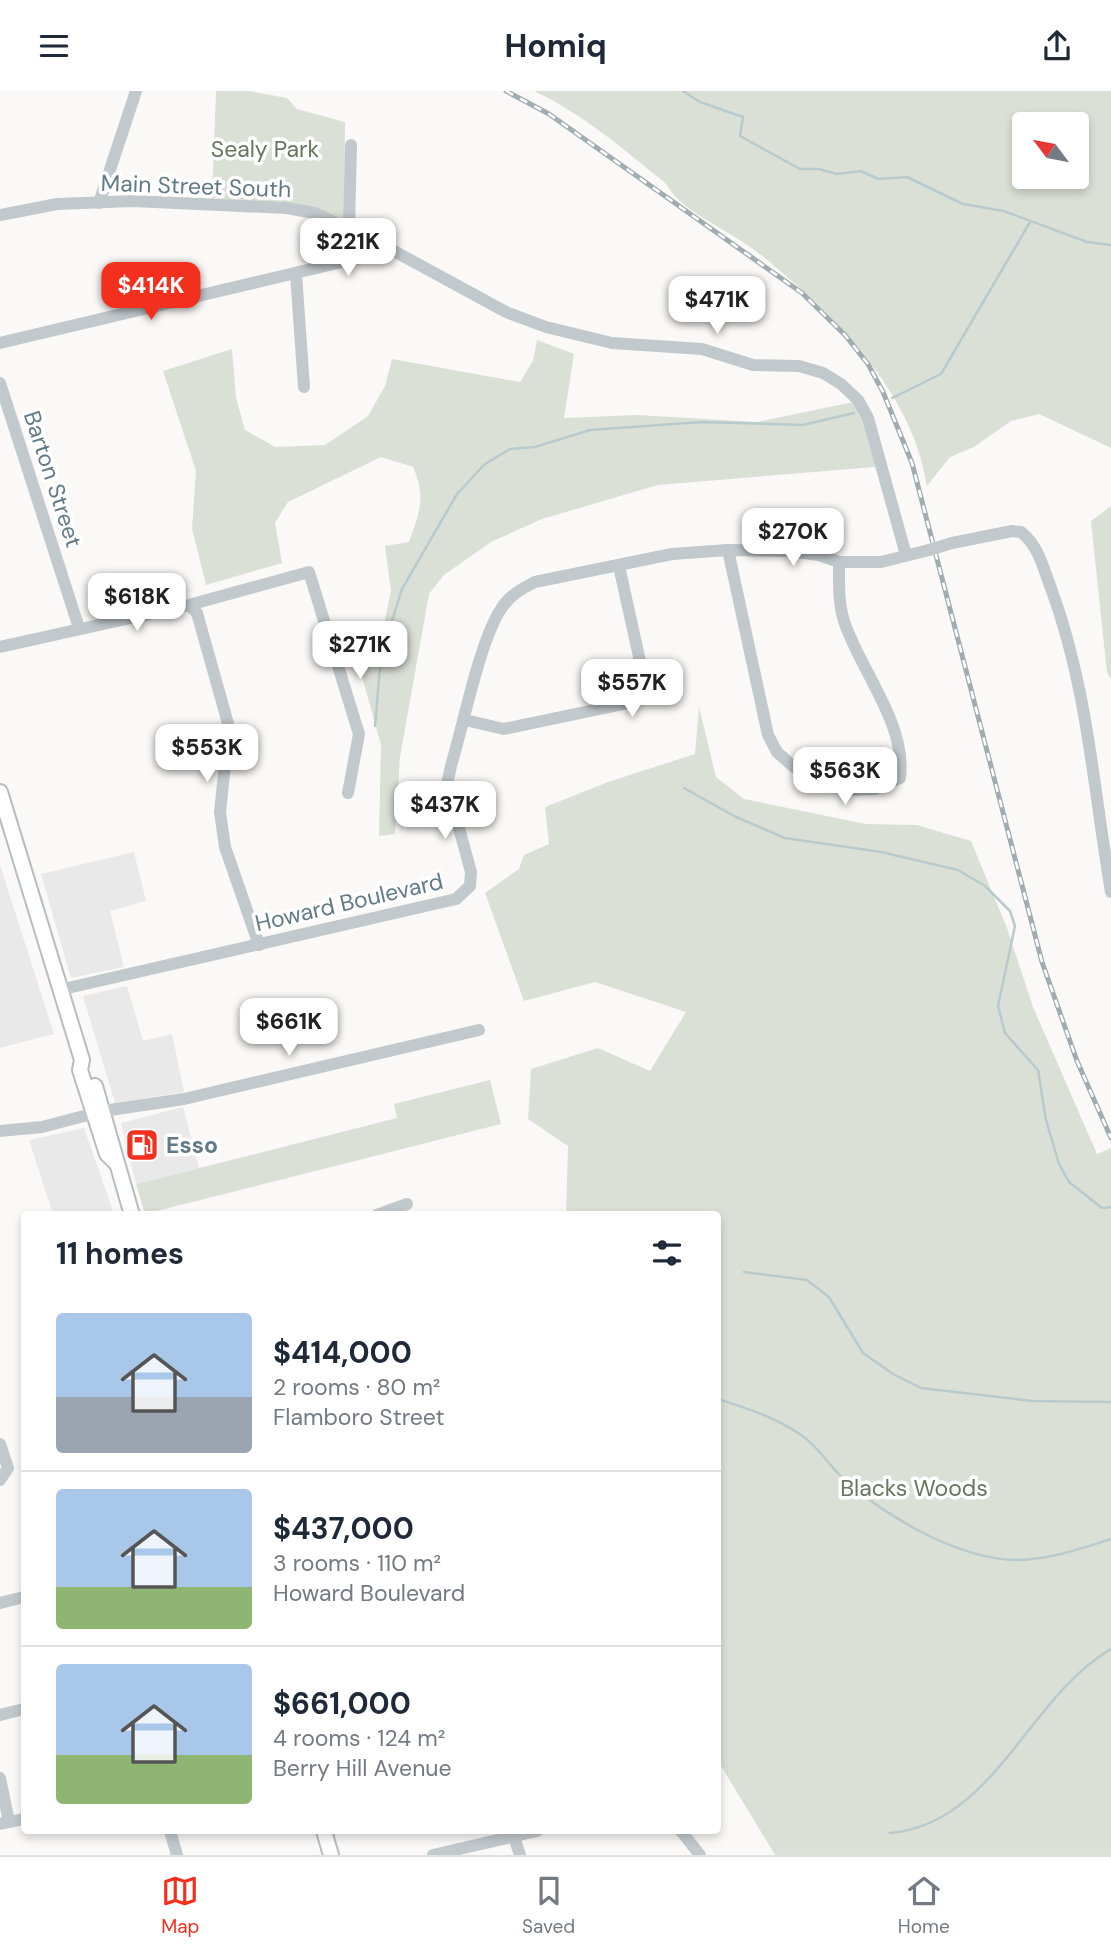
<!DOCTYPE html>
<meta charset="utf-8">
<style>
:root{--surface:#fff;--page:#f6f6f7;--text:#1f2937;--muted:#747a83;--line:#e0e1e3;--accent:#f32f1e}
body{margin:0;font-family:"DM Sans",sans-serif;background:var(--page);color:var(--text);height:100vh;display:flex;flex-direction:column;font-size:26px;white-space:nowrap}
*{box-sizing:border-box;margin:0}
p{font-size:23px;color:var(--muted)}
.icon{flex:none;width:38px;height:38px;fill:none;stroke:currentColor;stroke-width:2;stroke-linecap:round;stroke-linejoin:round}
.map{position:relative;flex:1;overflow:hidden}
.details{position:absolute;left:21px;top:1120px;width:700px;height:623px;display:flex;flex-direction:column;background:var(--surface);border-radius:7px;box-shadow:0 4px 10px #0003}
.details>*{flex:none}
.needle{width:46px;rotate:302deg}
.tools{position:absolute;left:1012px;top:21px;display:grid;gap:14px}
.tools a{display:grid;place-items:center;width:77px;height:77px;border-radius:7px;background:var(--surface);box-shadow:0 4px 10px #0003;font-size:35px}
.price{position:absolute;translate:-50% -60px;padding:0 16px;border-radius:14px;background:#fff;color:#222;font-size:23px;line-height:46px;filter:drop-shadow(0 2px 4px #0008)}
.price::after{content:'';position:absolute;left:50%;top:42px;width:21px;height:16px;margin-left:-10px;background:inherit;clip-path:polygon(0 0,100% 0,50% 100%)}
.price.on{background:var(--accent);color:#fff}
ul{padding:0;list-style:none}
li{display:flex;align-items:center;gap:21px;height:175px;padding:0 35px}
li+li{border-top:2px solid var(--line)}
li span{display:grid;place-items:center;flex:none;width:196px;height:140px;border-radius:7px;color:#555}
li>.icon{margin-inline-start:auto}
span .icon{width:84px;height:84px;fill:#fffc;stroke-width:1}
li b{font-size:30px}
h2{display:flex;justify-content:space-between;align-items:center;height:84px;padding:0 35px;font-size:30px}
header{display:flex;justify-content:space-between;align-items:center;height:91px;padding:0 35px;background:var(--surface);font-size:32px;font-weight:700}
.menu{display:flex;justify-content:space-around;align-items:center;height:98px;border-top:2px solid var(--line);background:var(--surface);font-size:19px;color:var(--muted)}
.menu a{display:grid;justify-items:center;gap:4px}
.menu .on{color:var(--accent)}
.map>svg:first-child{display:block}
</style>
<header><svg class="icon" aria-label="menu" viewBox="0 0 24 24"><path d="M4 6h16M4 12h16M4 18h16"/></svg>Homiq<svg class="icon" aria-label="share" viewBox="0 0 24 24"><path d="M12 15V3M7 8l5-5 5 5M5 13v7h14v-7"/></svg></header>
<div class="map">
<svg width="1111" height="1764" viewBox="0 0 1111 1764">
<rect width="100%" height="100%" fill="#faf9f7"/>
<!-- built -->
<g fill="#e8e9e8">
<polygon points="134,761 146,810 110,820 124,876 71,887 41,783"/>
<polygon points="0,774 54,943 0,957"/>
<polygon points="127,895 143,950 172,943 184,1001 115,1012 83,905"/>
<polygon points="183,1016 199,1077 136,1093 121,1032"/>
<polygon points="84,1037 114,1123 53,1123 29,1049"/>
</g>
<!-- green -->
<g fill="#dbe0d6" fill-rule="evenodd">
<polygon points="216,0 249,0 287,7 297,18 345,31 344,130 284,112 212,107"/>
<path d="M 534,0 L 1111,0 L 1111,357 L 1039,323 L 1011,330 L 974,356 L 950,366 L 927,395 C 912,299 833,223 761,164 C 736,144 705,131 681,111 C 674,106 670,97 664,91 C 622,57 583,23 534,0 ZM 1024,33 L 1076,33 L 1076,86 L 1024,86 Z"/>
<path d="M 537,249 L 574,263 L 564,327 L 637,324 L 757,331 L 853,311 L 872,343 L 875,376 L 658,394 L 542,428 L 491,451 L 444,484 L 429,503 L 400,666 L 395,743 L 379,745 L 381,654 L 358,571 L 385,564 L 385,528 L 391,500 L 385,455 L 409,451 C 420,420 426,406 413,376 L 381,366 L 288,411 L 275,432 L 282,472 L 206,494 L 192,438 L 196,380 L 163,280 L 232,258 L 236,307 L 245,339 L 275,356 L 325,354 L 368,325 L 385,295 L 392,268 L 520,291 L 533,270 Z"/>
<polygon points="1111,415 1111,588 1107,582 1091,430"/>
<polygon points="699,616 716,686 744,708 866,733 917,734 971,750 1007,837 1033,916 1097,1063 1111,1057 1111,1764 775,1764 718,1670 718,1124 566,1123 568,1055 528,1028 531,978 598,957 650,980 686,921 595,891 524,910 485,802 519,778 524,764 549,753 545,716 608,691 695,663"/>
<polygon points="490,989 501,1033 145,1123 136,1093 397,1027 394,1013"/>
</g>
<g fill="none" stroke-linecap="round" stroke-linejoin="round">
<!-- stream -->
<g stroke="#b9cacc" stroke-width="2.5">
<polyline points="683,0 700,11 743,26 740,45 800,78 819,78 837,83 861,80 878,88 907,86 963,113 1004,120 1087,151 1111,154"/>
<polyline points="892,307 941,283 1030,131"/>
<polyline points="375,635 381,565 402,498 457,403 485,373 510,358 535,356 590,339 702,331 803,334 854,322"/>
<polyline points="684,697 734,725 785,747 881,761 958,779 985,795 1010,820 1015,835 998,915 1005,942 1038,979 1046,1029 1059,1073 1069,1091 1102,1117 1111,1116"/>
<polyline points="744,1181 807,1189 829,1206 863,1262 893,1283 921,1297 1032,1310 1111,1311"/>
<path d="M 718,1308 C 746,1317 775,1326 801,1344 C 819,1356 829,1375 845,1389 C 887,1426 955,1466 1012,1469 C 1045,1470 1080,1458 1111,1448"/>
<path d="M 890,1742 C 994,1733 1028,1606 1111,1558"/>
</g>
<defs>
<g id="major">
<polyline points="0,701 82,969 80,979 107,1063 117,1073"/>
<polyline points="95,995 132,1124"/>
<polyline points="324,1740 331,1764"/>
</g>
</defs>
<!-- major casing -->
<use href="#major" stroke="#b6bdc0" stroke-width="18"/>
<!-- minor -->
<g stroke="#c2c9cc" stroke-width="12">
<polyline points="99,112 136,0"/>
<polyline points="0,124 57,113 133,110 286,117 315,122 392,159 506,221 546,236 612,252 702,258 753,274 799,275 823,282 841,293 858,309 868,327 906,464"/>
<polyline points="349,137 351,54"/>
<polyline points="296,183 304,296"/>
<polyline points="0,252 392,159"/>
<polyline points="0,292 79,537"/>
<path d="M 952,452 L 1012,440 L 1021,441 C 1039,455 1043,477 1051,497 C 1088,598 1093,696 1111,801"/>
<path d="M 728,459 L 768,644 L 777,661 L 794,676 L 845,699 L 875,698 L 900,687 C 907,633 860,579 844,530 C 838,511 839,491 839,471"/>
<polyline points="189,514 197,522 229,636 220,721 225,756 259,854"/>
<polyline points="0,556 189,514 309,481 359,643 348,702"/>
<polyline points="465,629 504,638 633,611 642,605 645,593 619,475"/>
<path d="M 59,899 L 456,808 L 470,795 L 471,781 L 447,693 L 451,675 C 463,635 480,549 501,518 C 509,505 521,498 535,491 L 672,463 L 728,459 L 788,460 L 819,464 L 839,471 L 881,471 L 929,459"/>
<polyline points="0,1040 42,1036 103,1020 184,1008 479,939"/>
<polyline points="377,1124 407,1113"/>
<polyline points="0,1353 8,1377 0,1389"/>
<polyline points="0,1512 24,1506"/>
<polyline points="0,1624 24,1618"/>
<polyline points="0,1687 9,1731"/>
<polyline points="0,1733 24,1728"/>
<polyline points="170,1740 177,1764"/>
<polyline points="512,1740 520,1764"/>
<polyline points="681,1740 700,1764"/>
<polyline points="433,1764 537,1740"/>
</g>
<!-- major -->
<use href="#major" stroke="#fff" stroke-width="14"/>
<defs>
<polyline id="rail" points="506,0 549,23 802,202 845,244 868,273 883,301 912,372 1042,871 1077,970 1111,1047"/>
</defs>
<!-- rail casing -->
<use href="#rail" stroke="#a1acb1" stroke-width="5"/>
<!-- rail -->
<use href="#rail" stroke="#fff" stroke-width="2.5" stroke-dasharray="8" stroke-linecap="butt"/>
<!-- minor-bridge -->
<polyline stroke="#c2c9cc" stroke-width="12" points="929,459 952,452"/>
</g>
<!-- icons -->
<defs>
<symbol id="fuel-square" viewBox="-11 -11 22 22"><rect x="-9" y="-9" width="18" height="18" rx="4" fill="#f32f1e" stroke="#fff"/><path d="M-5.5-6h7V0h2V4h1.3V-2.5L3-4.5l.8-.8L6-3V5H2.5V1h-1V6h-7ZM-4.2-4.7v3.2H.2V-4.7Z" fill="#fff"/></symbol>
</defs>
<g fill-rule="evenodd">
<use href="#fuel-square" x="123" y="1035" width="38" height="38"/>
</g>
<g text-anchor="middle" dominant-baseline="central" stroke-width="7" stroke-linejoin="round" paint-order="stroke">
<!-- park labels -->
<g font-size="23" fill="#66775e" stroke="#fff">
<text x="265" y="58">Sealy Park</text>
<text x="914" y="1397">Blacks Woods</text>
</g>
<!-- street labels -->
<g font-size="23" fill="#627a85" stroke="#fff">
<text transform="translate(196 95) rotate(2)">Main Street South</text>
<text transform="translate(53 388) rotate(72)">Barton Street</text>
<text transform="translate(349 811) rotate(-13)">Howard Boulevard</text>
</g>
<!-- poi labels -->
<g font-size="23" font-weight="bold" fill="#627a85" stroke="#fff" text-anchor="start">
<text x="166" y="1054">Esso</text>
</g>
</g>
</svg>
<div class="tools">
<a><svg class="needle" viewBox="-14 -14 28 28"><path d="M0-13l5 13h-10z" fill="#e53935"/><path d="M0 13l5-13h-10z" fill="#747a83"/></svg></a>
</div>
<b class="price" style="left:348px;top:187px">$221K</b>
<b class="price on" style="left:151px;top:231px">$414K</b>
<b class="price" style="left:717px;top:245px">$471K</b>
<b class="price" style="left:793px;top:477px">$270K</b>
<b class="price" style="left:137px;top:542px">$618K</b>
<b class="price" style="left:360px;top:590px">$271K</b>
<b class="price" style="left:632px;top:628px">$557K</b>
<b class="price" style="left:207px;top:693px">$553K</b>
<b class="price" style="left:845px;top:716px">$563K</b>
<b class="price" style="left:445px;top:750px">$437K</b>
<b class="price" style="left:289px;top:967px">$661K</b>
<section class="details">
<h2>11 homes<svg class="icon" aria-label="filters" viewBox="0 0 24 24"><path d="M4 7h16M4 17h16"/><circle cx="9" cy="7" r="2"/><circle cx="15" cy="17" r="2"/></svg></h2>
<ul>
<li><span style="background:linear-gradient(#a9c7e8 60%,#9aa5b1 0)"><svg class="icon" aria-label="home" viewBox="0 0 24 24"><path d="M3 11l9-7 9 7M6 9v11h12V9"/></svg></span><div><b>$414,000</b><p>2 rooms · 80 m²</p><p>Flamboro Street</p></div></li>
<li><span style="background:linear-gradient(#a9c7e8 70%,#8fb573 0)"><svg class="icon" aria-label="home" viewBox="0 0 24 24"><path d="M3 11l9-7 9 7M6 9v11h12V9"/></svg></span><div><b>$437,000</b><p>3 rooms · 110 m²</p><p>Howard Boulevard</p></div></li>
<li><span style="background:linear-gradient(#a9c7e8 65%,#8fb573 0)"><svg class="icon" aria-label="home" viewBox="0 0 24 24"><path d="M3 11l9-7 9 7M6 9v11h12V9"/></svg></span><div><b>$661,000</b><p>4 rooms · 124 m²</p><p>Berry Hill Avenue</p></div></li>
</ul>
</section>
</div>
<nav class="menu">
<a class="on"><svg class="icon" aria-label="map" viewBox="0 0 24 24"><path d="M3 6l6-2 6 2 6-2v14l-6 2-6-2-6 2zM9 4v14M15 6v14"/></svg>Map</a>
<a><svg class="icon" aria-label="saved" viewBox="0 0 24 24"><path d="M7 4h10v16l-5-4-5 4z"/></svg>Saved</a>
<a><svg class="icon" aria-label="home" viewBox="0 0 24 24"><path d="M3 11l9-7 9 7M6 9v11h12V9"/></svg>Home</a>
</nav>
